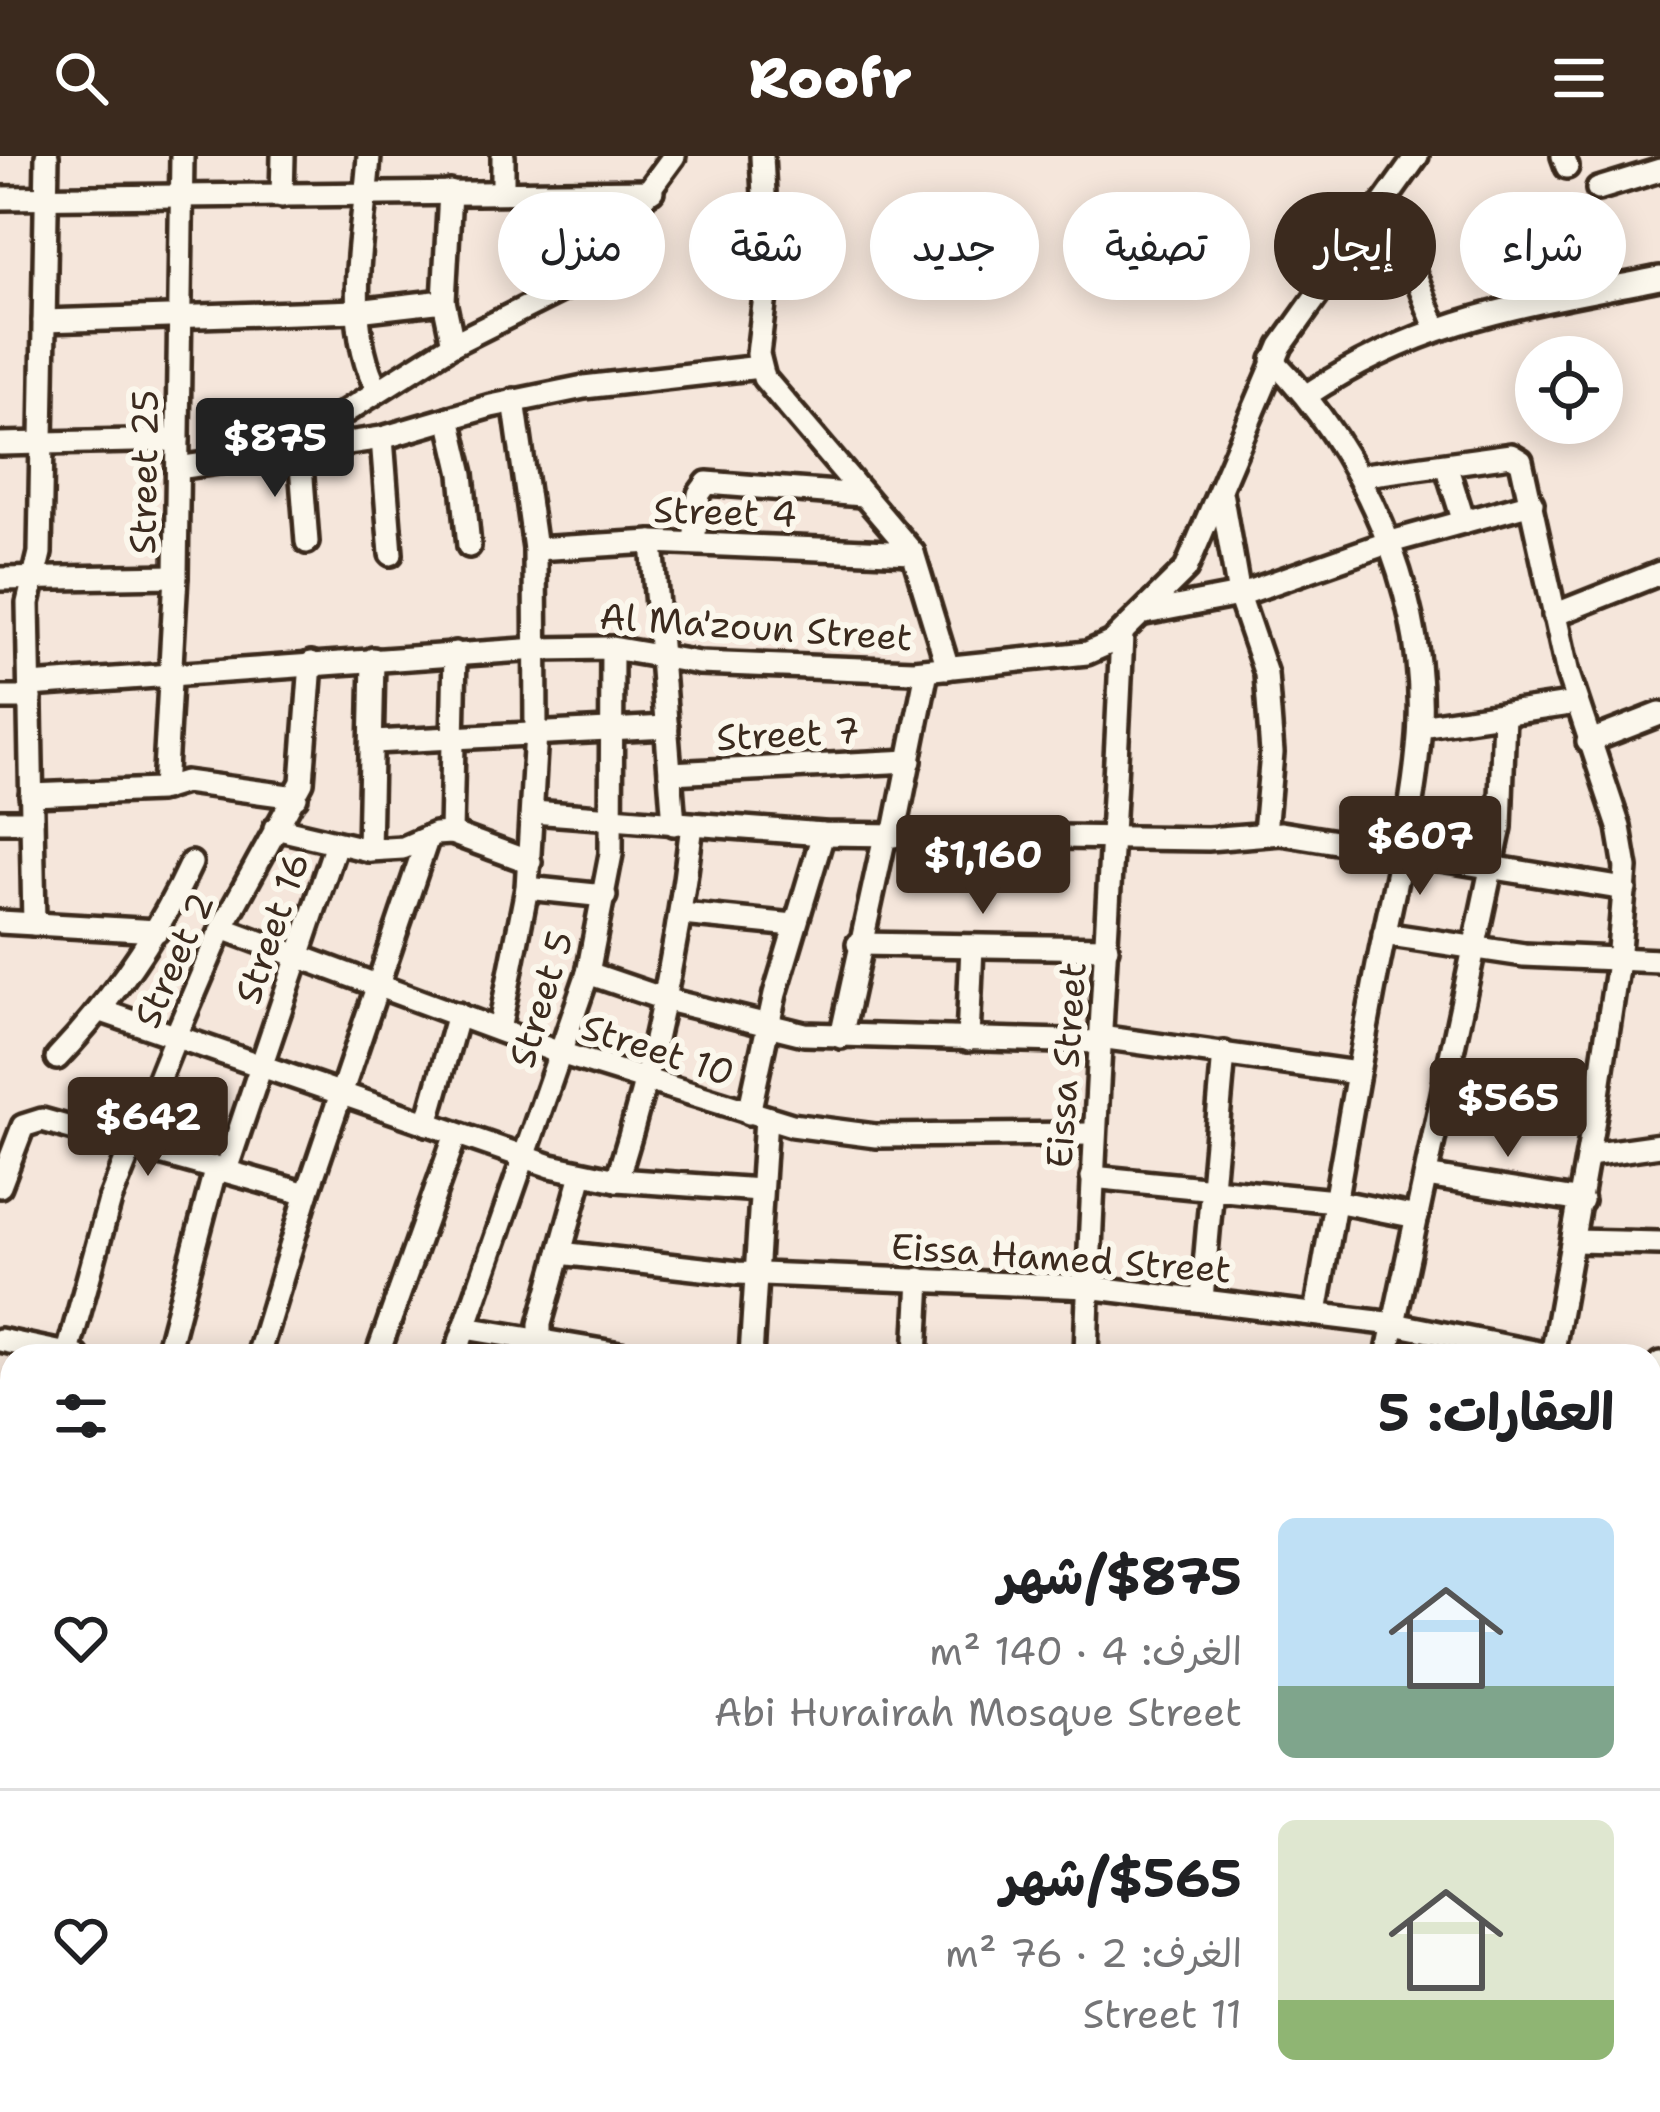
<!DOCTYPE html>
<html lang="ar">
<meta charset="utf-8">
<style>
:root{--surface:#fff;--page:#f6f6f6;--text:#202124;--muted:#757577;--line:#e0e0e0;--accent:#3b2a1e}
body{margin:0;font-family:"Shantell Sans","Playpen Sans Arabic",sans-serif;background:var(--page);color:var(--text);direction:rtl;height:100vh;display:flex;flex-direction:column;font-size:45px;white-space:nowrap}
*{box-sizing:border-box;margin:0}
p{font-size:39px;color:var(--muted)}
.icon{flex:none;width:66px;height:66px;fill:none;stroke:currentColor;stroke-width:2;stroke-linecap:round;stroke-linejoin:round}
.map{position:relative;flex:1;overflow:hidden;direction:ltr}
.panel{position:absolute;left:0px;top:1188px;width:1662px;height:768px;display:flex;flex-direction:column;background:var(--surface);border-radius:36px 36px 0 0;box-shadow:0 6px 30px #0003;direction:rtl}
.panel>*{flex:none}
.banner{position:absolute;left:36px;top:36px;width:1590px;height:108px;direction:rtl;display:flex;gap:24px}
.controls{position:absolute;left:1515px;top:180px;display:grid;gap:24px}
.controls a{display:grid;place-items:center;width:108px;height:108px;border-radius:50%;background:var(--surface);box-shadow:0 6px 30px #0003;font-size:60px}
.price{position:absolute;translate:-50% -102px;padding:0 27px;border-radius:12px;background:var(--accent);color:#fff;font-size:39px;line-height:78px;filter:drop-shadow(0 3px 6px #0008)}
.price::after{content:'';position:absolute;left:50%;top:72px;width:36px;height:27px;margin-left:-18px;background:inherit;clip-path:polygon(0 0,100% 0,50% 100%)}
.price.current{background:#222;color:#fff}
ul{padding:0;list-style:none}
li{display:flex;align-items:center;gap:36px;height:300px;padding:0 48px}
li+li{border-top:3px solid var(--line)}
li span{display:grid;place-items:center;flex:none;width:336px;height:240px;border-radius:18px;color:#555}
li>.icon{margin-inline-start:auto}
span .icon{width:144px;height:144px;fill:#fffc;stroke-width:1}
li b{font-size:51px}
h2{display:flex;justify-content:space-between;align-items:center;height:144px;padding:0 48px;font-size:51px}
.pill{padding:0 42px;border-radius:54px;background:var(--surface);box-shadow:0 6px 30px #0003;font-size:42px;line-height:108px}
.pill.current{background:var(--accent);color:#fff}
header{display:flex;justify-content:space-between;align-items:center;height:156px;padding:0 48px;background:var(--accent);color:#fff;font-size:54px;font-weight:800}
.map>svg:first-child{display:block}
</style>
<header><svg class="icon" aria-label="menu" viewBox="0 0 24 24"><path d="M4 6h16M4 12h16M4 18h16"/></svg>Roofr<svg class="icon" aria-label="search" viewBox="0 0 24 24"><circle cx="10" cy="10" r="6"/><path d="M15 15l6 6"/></svg></header>
<div class="map">
<svg width="1660" height="1956" viewBox="0 0 1660 1956">
<rect width="100%" height="100%" fill="#f5e6db"/>
<filter id="ink" filterUnits="userSpaceOnUse"><feTurbulence type="fractalNoise" baseFrequency=".00833" numOctaves="2"/><feDisplacementMap in="SourceGraphic" scale="24" xChannelSelector="R" yChannelSelector="G"/><feConvolveMatrix kernelMatrix="1 2 1 2 8 2 1 2 1" color-interpolation-filters="sRGB"/></filter>
<g filter="url(#ink)">
<g fill="none" stroke-linecap="round" stroke-linejoin="round">
<defs>
<g id="minor">
<path d="M 369,0 C 364,77 341,164 378,235"/>
<polyline points="503,0 503,35"/>
<polyline points="762,0 768,115 758,198 764,222 913,397 948,512"/>
<polyline points="1563,0 1567,11"/>
<polyline points="1598,33 1660,14"/>
<polyline points="450,36 444,145 453,188"/>
<polyline points="282,40 283,0"/>
<polyline points="0,42 652,35"/>
<polyline points="1374,57 1412,111 1436,172"/>
<polyline points="44,165 357,155 444,145"/>
<path d="M 1273,204 C 1363,296 1425,435 1420,565 C 1416,652 1391,740 1375,825 C 1354,936 1335,1046 1316,1157"/>
<path d="M 1307,239 C 1425,161 1526,149 1660,122"/>
<polyline points="449,262 462,318 469,390"/>
<polyline points="382,282 391,398"/>
<polyline points="0,288 178,284"/>
<polyline points="310,296 334,263 453,188 571,129 602,98 674,0"/>
<polyline points="300,297 307,386"/>
<polyline points="1446,309 1464,366"/>
<polyline points="178,312 382,282 491,250 584,231 760,211"/>
<polyline points="1358,320 1511,299 1521,305 1568,518 1619,671 1626,712 1618,806 1596,952 1552,1200"/>
<polyline points="1221,336 1239,439 1266,518 1272,597 1265,677"/>
<polyline points="652,386 674,668"/>
<polyline points="694,387 699,338 707,327 862,339"/>
<polyline points="535,393 652,386 913,397"/>
<polyline points="0,423 176,420"/>
<polyline points="1145,457 1239,439 1387,387 1532,347"/>
<polyline points="1554,459 1660,417"/>
<polyline points="30,529 538,493 612,492 699,507 914,515 1087,497 1112,486 1186,413 1281,190 1417,0"/>
<polyline points="0,542 30,542"/>
<polyline points="1420,570 1576,547"/>
<polyline points="374,586 667,571"/>
<polyline points="1588,586 1660,558"/>
<polyline points="670,617 910,605"/>
<polyline points="164,633 176,420 182,0"/>
<polyline points="31,639 159,634 185,626 296,641"/>
<polyline points="533,656 823,678 1208,683 1281,677 1625,733"/>
<polyline points="0,665 32,665"/>
<polyline points="275,672 369,694 403,692 435,678 451,677 530,706"/>
<polyline points="451,677 455,497"/>
<polyline points="894,680 927,515"/>
<polyline points="369,694 373,503"/>
<polyline points="527,732 605,740"/>
<polyline points="682,758 794,769"/>
<polyline points="0,766 157,775"/>
<polyline points="34,768 28,447 40,397 47,0"/>
<polyline points="222,772 560,897 792,969 876,980 1094,978"/>
<polyline points="1384,778 1524,799 1660,805"/>
<polyline points="858,788 1107,792"/>
<polyline points="588,817 667,844 804,878 1100,886"/>
<polyline points="102,855 551,1010 617,1024 760,1034"/>
<polyline points="499,874 527,732 536,576 535,393 514,244"/>
<polyline points="841,881 885,680"/>
<polyline points="1100,881 1357,917"/>
<polyline points="968,884 972,790"/>
<path d="M 57,902 C 113,843 157,781 191,707"/>
<polyline points="1446,928 1596,952"/>
<polyline points="749,957 775,838 823,678"/>
<polyline points="427,968 458,858"/>
<polyline points="1589,999 1660,989"/>
<polyline points="226,1014 336,688"/>
<polyline points="1426,1020 1582,1045"/>
<polyline points="1092,1021 1335,1045 1417,1061"/>
<path d="M 617,1024 C 654,906 678,791 692,669"/>
<polyline points="0,1030 23,970 42,964 307,1038"/>
<polyline points="1575,1085 1660,1087"/>
<polyline points="560,1097 738,1117 1088,1131 1394,1168 1554,1200"/>
<polyline points="1202,1143 1224,897"/>
<polyline points="465,1172 632,1200"/>
<polyline points="0,1184 77,1200"/>
<polyline points="67,1200 110,1044 175,882 222,772 302,626 311,507"/>
<polyline points="166,1200 216,1011"/>
<polyline points="258,1200 307,1038 428,681"/>
<polyline points="377,1200 456,978"/>
<polyline points="455,1200 588,817 611,698 612,492"/>
<polyline points="540,1200 540,1168 582,1018"/>
<polyline points="751,1200 766,962"/>
<polyline points="916,1200 920,1123"/>
<path d="M 1086,1200 C 1093,959 1112,719 1122,478"/>
<polyline points="1387,1200 1500,671 1504,558"/>
<polyline points="1657,1227 1660,1207"/>
<polyline points="0,1289 12,1293"/>
<polyline points="1650,1391 1660,1391"/>
<polyline points="0,1450 12,1406"/>
<polyline points="0,1475 12,1478"/>
<polyline points="0,1548 12,1552"/>
<polyline points="0,1694 10,1639"/>
<polyline points="0,1737 12,1739"/>
<polyline points="0,1835 12,1837"/>
<polyline points="0,1917 12,1919"/>
<polyline points="1650,1919 1660,1921"/>
<polyline points="133,1944 166,1952"/>
<polyline points="431,1944 485,1953"/>
<polyline points="766,1944 767,1956"/>
<polyline points="923,1944 924,1956"/>
<polyline points="1014,1944 1016,1956"/>
<polyline points="1166,1944 1167,1956"/>
<polyline points="15,1956 18,1944"/>
<polyline points="76,1956 80,1944"/>
<polyline points="210,1956 213,1944"/>
<polyline points="331,1956 334,1944"/>
<polyline points="687,1956 688,1944"/>
</g>
</defs>
<!-- minor casing -->
<use href="#minor" stroke="#3b2a1e" stroke-width="30"/>
<!-- minor -->
<use href="#minor" stroke="#fbf7ec" stroke-width="21"/>
</g>
</g>
<g text-anchor="middle" dominant-baseline="central" stroke-width="12" stroke-linejoin="round" paint-order="stroke">
<!-- street labels -->
<g font-size="36" fill="#3b2a1e" stroke="#fbf7ec">
<text transform="translate(144 316) rotate(-89)">Street 25</text>
<text transform="translate(725 356) rotate(2)">Street 4</text>
<text transform="translate(756 471) rotate(4)">Al Ma'zoun Street</text>
<text transform="translate(788 578) rotate(-3)">Street 7</text>
<text transform="translate(272 772) rotate(-71)">Street 16</text>
<text transform="translate(174 804) rotate(-66)">Street 2</text>
<text transform="translate(541 843) rotate(-73)">Street 5</text>
<text transform="translate(658 894) rotate(18)">Street 10</text>
<text transform="translate(1066 909) rotate(-86)">Eissa Street</text>
<text transform="translate(1061 1102) rotate(4)">Eissa Hamed Street</text>
</g>
</g>
</svg>
<div class="controls">
<a><svg class="icon" aria-label="locate" viewBox="0 0 24 24"><circle cx="12" cy="12" r="6"/><path d="M12 2v4M12 18v4M2 12h4M18 12h4"/></svg></a>
</div>
<b class="price current" style="left:275px;top:344px">$875</b>
<b class="price" style="left:1420px;top:742px">$607</b>
<b class="price" style="left:983px;top:761px">$1,160</b>
<b class="price" style="left:1508px;top:1004px">$565</b>
<b class="price" style="left:148px;top:1023px">$642</b>
<div class="banner">
<a class="pill">شراء</a>
<a class="pill current">إيجار</a>
<a class="pill">تصفية</a>
<a class="pill">جديد</a>
<a class="pill">شقة</a>
<a class="pill">منزل</a>
</div>
<section class="panel">
<h2>العقارات: 5<svg class="icon" aria-label="filters" viewBox="0 0 24 24"><path d="M4 7h16M4 17h16"/><circle cx="9" cy="7" r="2"/><circle cx="15" cy="17" r="2"/></svg></h2>
<ul>
<li><span style="background:linear-gradient(#bfe0f5 70%,#7fa58c 0)"><svg class="icon" aria-label="home" viewBox="0 0 24 24"><path d="M3 11l9-7 9 7M6 9v11h12V9"/></svg></span><div><b>$875/شهر</b><p>الغرف: 4 · 140 m²</p><p>Abi Hurairah Mosque Street</p></div><svg class="icon" aria-label="heart" viewBox="0 0 24 24"><path d="M12 20l-8-8c-3-5 5-10 8-4 3-6 11-1 8 4z"/></svg></li>
<li><span style="background:linear-gradient(#dfe7d0 75%,#8fb573 0)"><svg class="icon" aria-label="home" viewBox="0 0 24 24"><path d="M3 11l9-7 9 7M6 9v11h12V9"/></svg></span><div><b>$565/شهر</b><p>الغرف: 2 · 76 m²</p><p>Street 11</p></div><svg class="icon" aria-label="heart" viewBox="0 0 24 24"><path d="M12 20l-8-8c-3-5 5-10 8-4 3-6 11-1 8 4z"/></svg></li>
</ul>
</section>
</div>
